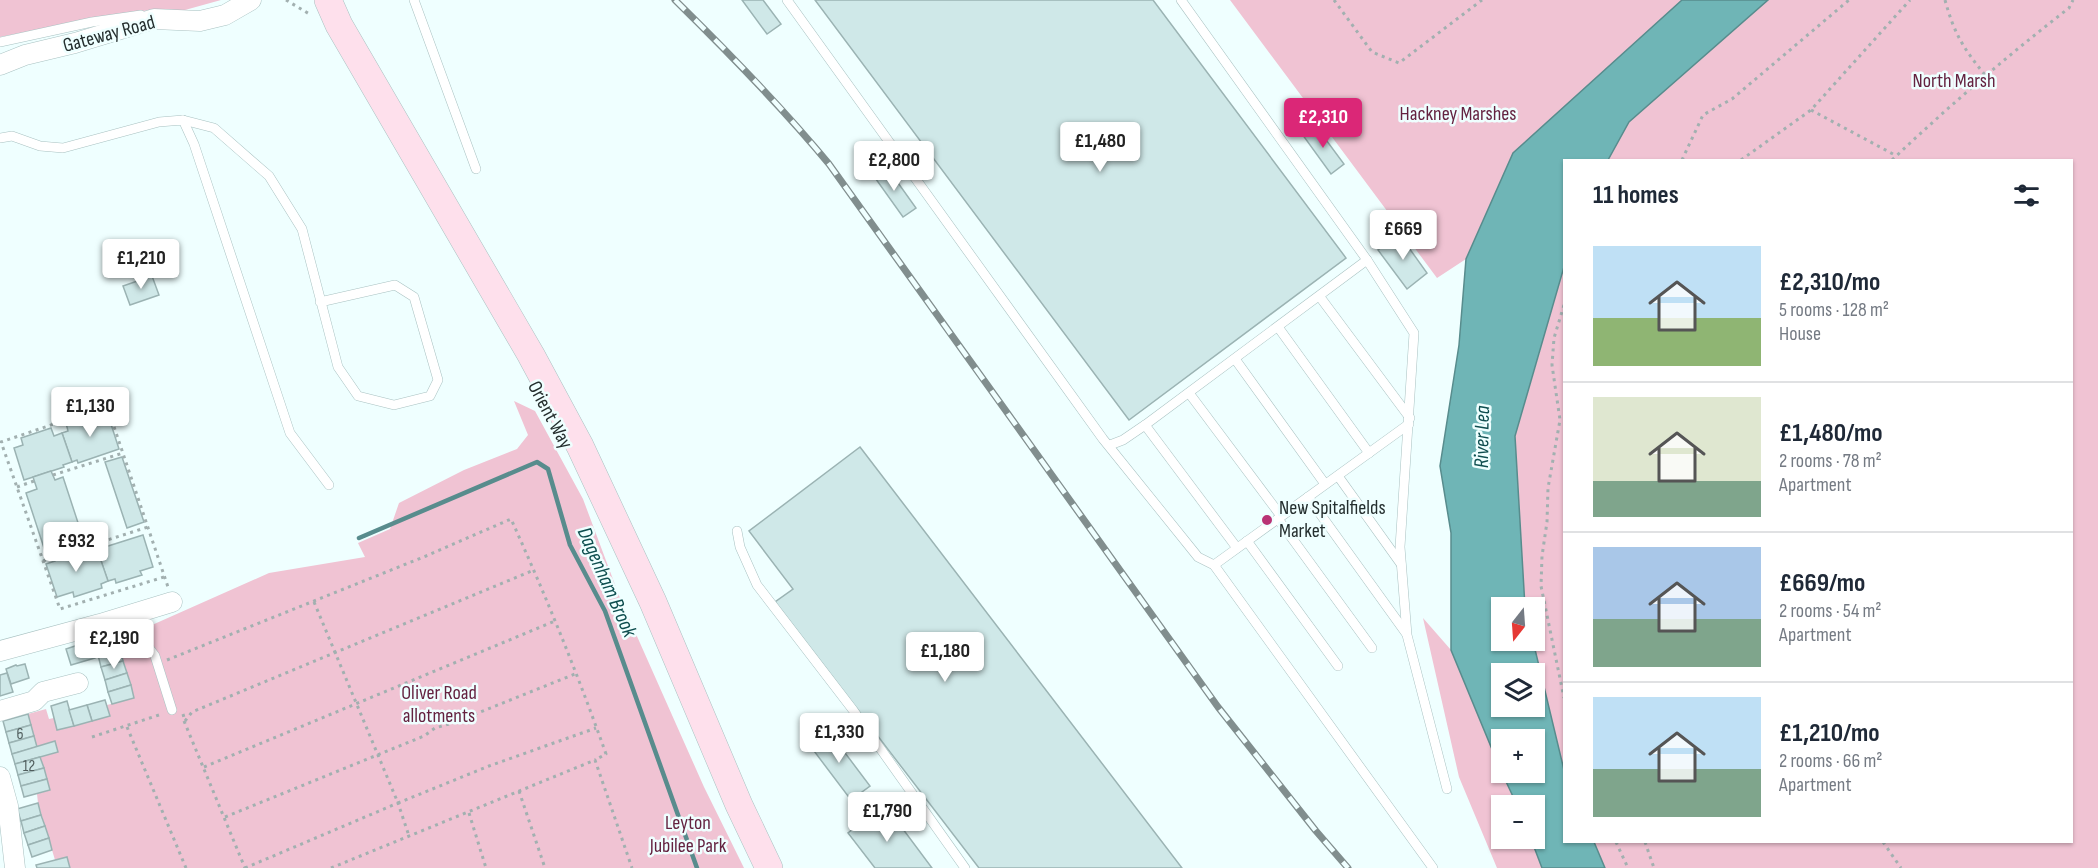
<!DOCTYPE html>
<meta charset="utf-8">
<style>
:root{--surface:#fff;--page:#f6f6f7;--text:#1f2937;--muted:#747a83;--line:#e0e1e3;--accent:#db2777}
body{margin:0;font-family:"Sofia Sans Condensed",sans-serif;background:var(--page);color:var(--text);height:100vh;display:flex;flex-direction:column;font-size:22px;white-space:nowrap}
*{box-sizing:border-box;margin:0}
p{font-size:20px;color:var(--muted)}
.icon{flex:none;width:33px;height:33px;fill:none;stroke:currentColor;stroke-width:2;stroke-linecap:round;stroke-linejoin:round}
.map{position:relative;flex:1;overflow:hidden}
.panel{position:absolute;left:1563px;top:159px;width:510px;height:684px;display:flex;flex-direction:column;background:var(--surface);border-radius:0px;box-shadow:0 2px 4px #0004}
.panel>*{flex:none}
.needle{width:39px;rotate:197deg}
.fabs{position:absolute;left:1491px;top:597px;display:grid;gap:12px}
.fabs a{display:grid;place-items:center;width:54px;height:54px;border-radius:0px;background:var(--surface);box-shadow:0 2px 4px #0004;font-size:30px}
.price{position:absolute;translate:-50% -51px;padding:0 14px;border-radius:6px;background:#fff;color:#222;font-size:20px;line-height:39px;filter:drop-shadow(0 2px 3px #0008)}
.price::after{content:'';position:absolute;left:50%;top:36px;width:18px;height:14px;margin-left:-9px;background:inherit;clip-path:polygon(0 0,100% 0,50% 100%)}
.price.active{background:var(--accent);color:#fff}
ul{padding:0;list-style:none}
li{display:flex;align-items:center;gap:18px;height:150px;padding:0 30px}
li+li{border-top:2px solid var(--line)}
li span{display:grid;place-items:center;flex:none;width:168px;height:120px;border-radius:0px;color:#555}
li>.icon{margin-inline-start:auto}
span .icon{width:72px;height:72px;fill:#fffc;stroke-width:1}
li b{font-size:26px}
h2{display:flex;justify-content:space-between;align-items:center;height:72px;padding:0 30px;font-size:26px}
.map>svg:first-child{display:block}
</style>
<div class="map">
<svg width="2098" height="868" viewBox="0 0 2098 868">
<rect width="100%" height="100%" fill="#efffff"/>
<!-- green -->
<g fill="#f0c3d3">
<polygon points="0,0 221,0 185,10 169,12 157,9 109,16 0,37"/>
<polygon points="1230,0 2098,0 2098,868 1605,868 1594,842 2072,842 2072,160 1564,160 1564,770 1533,641 1534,608 1525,607 1524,601 1515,436 1541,348 1466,259 1437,278"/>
<polygon points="514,401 535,411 583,499 620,598 704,787 744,868 70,868 67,857 55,860 38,803 37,794 50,790 40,757 58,752 55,742 37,747 28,714 46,709 49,719 54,718 58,730 110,716 107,705 134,698 120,649 95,656 90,641 108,638 121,644 126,632 129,631 134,633 269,573 365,557 358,543 390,529 399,503 464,470 517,449 528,435"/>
<polygon points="1423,618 1451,650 1517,805 1502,806 1502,838 1531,839 1542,868 1497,868 1459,777"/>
</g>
<!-- water -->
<path fill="#6fb5b6" stroke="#588c8d" stroke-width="1.5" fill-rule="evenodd" d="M 1682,0 L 1768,0 L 1629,122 L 1608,160 L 1564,160 L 1564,267 L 1515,436 L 1525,607 L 1502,608 L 1502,640 L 1533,641 L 1564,770 L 1564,842 L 1594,842 L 1605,868 L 1542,868 L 1531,839 L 1534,838 L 1534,806 L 1517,805 L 1502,773 L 1534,772 L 1534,740 L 1502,740 L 1501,771 L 1451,650 L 1451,533 L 1440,466 L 1459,345 L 1466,259 L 1513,153 ZM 1502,674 L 1534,674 L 1534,706 L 1502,706 Z"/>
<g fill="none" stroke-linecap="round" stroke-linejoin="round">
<!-- stream -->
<polyline stroke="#588c8d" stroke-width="4.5" points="359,538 537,462 548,469 570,545 605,611 697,868"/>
</g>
<!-- building -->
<g fill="#cfe8e8" stroke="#9bb3b3" stroke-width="1.5">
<polygon points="742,0 763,0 781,24 767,34"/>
<polygon points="815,0 1153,0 1346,258 1129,420"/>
<polygon points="1315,125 1344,164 1331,174 1302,134"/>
<polygon points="886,166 916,208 903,217 873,175"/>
<polygon points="1399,234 1427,273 1407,289 1378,250"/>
<polygon points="152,276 159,295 130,305 123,286"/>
<polygon points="95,414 97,421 109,418 119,449 78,463 77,460 72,462 62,433 68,431 66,423"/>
<polygon points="51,428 54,436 62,433 72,462 63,465 64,467 24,480 14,448 23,445 21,438"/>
<polygon points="860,447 1182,868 979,868 775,602 793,589 749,531"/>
<polygon points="122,457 144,522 127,528 105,462"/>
<polygon points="51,471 55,480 63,477 84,541 46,554 26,493 37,489 33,477"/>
<polygon points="143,535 153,567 140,571 142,575 116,583 115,579 108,581 98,552 106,549 105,547"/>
<polygon points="72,545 75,557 98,552 108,581 101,584 102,588 74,597 73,592 57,597 46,564 55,561 52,552"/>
<polygon points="90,641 95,658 71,665 66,649"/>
<polygon points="120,648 123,661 101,667 98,655"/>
<polygon points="123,661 127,673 105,680 101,667"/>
<polygon points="25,664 29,678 11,684 6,669 16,665 17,666"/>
<polygon points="7,673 13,692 0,696 0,675"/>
<polygon points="127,673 131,685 108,692 105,680"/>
<polygon points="131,685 134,698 112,704 108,692"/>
<polygon points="105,700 110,716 92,721 87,705"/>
<polygon points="67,701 74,726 57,730 51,706"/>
<polygon points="87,705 92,721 74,726 69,710"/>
<polygon points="28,714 31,725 6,732 3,721"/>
<polygon points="31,725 34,736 9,743 6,732"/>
<polygon points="827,729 870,786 851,800 808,743"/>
<polygon points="34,736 37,747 12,754 9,743"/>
<polygon points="55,741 58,752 15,764 12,754"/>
<polygon points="40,757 44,768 18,775 15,764"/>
<polygon points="44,768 47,779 21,786 18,775"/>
<polygon points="47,779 50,790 24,797 21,786"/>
<polygon points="38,803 41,815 21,821 17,809"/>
<polygon points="885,805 932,868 875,868 848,833"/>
<polygon points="41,815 45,826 24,833 21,821"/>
<polygon points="45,826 49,838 28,845 24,833"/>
<polygon points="49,838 52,850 32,857 28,845"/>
<polygon points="67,857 70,868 37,868 36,865"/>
</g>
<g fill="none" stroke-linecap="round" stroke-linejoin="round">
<defs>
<g id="lane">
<polyline points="414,0 476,169"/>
<polyline points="787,0 1103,439 1198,557 1214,565 1433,868"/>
<polyline points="1181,0 1367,260 1414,333 1400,547 1407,635 1447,789"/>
<polyline points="0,42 92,22 141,15"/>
<polyline points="183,120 214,128 269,176 302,229 338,367 358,396 394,405 430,396 438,380 414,297 395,285 320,302"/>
<polyline points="0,138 12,136 40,146 63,148 159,122 183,120 194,144 290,433 329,485"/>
<polyline points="1320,297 1410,418"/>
<polyline points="1278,327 1369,453"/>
<polyline points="1235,359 1325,484"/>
<polyline points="1189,393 1281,516"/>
<polyline points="1145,425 1237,548"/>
<polyline points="1110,445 1123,440 1145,425 1367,260"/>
<polyline points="1338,476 1401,564"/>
<polyline points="1308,497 1406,633"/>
<polyline points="1278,519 1372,648"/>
<polyline points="737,531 740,547 757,585 853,710 965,868"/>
<polyline points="1247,541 1338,666"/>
<polyline points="1214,565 1409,424"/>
<polyline points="103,626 149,648 155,656 172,710"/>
</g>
<g id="street">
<polyline points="0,65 25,55 75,43 154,19 200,21 225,15 251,0"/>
<polyline points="0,651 100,624 172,602"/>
<polyline points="0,711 34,701 43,692 78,683"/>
<polyline points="0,777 8,806 15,868"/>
</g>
<polyline id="secondary" points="328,0 339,25 531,355 580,446 653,602 739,805 769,868"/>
</defs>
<!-- lane casing -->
<use href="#lane" stroke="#a9c2c2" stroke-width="10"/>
<!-- street casing -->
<use href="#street" stroke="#a9c2c2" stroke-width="21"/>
<!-- secondary casing -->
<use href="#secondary" stroke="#a9c2c2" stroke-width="28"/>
<!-- path -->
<g stroke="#a2b0b0" stroke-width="3" stroke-dasharray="3 4.5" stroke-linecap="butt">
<polyline points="286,0 311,15"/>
<polyline points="1334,0 1372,52 1399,63 1482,0"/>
<path d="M 1945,0 C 1954,33 1963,48 1985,75"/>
<polyline points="1811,110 1893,154"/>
<polyline points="1682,160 1703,115 1732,99 1849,0"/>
<polyline points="1741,160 1811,110 1910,0"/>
<path d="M 1892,160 C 1949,106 2007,56 2069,8 L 2073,0"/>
<polyline points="1564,305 1554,338 1552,365 1560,420 1548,488 1547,522 1542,556 1541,586 1564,698"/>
<polyline points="53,475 123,453"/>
<polyline points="17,487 34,481"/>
<polyline points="73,551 148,527"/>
<polyline points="43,561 54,557"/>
<polyline points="164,577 60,609 1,442 107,406 168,587"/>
<polyline points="314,602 398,803 489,766 596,728"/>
<path d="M 167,660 L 426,556 L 511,519 C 546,596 578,675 606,754 L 595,760"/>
<polyline points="183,714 185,721"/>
<polyline points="184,721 245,868"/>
<polyline points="185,721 192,712 534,570"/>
<polyline points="127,727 186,868"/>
<polyline points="92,737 162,714"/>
<polyline points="204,767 555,621"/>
<polyline points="519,791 545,868"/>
<polyline points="469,813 486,868"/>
<polyline points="225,817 424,736 435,728 453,723 575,674"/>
<polyline points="1616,842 1628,868"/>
<polyline points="1645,842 1654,868"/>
<polyline points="1883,842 1901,868"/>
<polyline points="245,868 398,803 409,836"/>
<polyline points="331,868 595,760 632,868"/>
</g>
<!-- lane -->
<use href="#lane" stroke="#fff" stroke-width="9"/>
<!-- street -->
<use href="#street" stroke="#fff" stroke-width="20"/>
<!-- secondary -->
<use href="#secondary" stroke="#fee0ec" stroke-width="27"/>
<defs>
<path id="rail" d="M 675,0 C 729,53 781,106 829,164 L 1218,707 L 1316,831 L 1348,868"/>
</defs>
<!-- rail casing -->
<use href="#rail" stroke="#818e8e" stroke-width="7"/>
<!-- rail -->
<use href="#rail" stroke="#efffff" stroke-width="4.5" stroke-dasharray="14" stroke-linecap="butt"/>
</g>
<!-- markers -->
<circle fill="#b93375" stroke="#efffff" stroke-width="2" cx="1267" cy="520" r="6"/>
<g text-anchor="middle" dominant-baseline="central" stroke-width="5" stroke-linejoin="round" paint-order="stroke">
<!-- number labels -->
<g font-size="16" fill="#4f5c5c">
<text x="20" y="734">6</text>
<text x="29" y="766">12</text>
</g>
<!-- street labels -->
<g font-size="20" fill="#242e2e" stroke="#efffff">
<text transform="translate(109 34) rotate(-15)">Gateway Road</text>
<text transform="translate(550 415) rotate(62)">Orient Way</text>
</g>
<!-- park labels -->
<g font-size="20" fill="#642240" stroke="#efffff">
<text x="1954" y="81">North Marsh</text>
<text x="1458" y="114">Hackney Marshes</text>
<text x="439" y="693">Oliver Road<tspan x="439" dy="23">allotments</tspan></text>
<text x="688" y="823">Leyton<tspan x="688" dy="23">Jubilee Park</tspan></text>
</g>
<!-- poi labels -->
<g font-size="20" fill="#242e2e" stroke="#efffff" text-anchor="start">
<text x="1279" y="508">New Spitalfields<tspan x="1279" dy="23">Market</tspan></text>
</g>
<!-- water labels -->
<g font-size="21" font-style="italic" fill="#0e4e4f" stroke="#efffff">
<text transform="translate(1482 437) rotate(-89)">River Lea</text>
<text transform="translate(607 582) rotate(66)">Dagenham Brook</text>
</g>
</g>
</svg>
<div class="fabs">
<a><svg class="needle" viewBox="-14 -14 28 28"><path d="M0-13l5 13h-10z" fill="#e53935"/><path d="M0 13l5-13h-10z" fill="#747a83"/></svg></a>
<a><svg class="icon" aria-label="layers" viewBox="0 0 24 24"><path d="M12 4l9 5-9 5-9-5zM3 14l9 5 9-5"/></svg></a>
<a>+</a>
<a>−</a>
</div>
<b class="price active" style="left:1323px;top:149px">£2,310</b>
<b class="price" style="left:1100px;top:173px">£1,480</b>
<b class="price" style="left:894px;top:192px">£2,800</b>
<b class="price" style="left:1403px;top:261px">£669</b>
<b class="price" style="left:141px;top:290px">£1,210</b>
<b class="price" style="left:90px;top:438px">£1,130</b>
<b class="price" style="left:76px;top:573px">£932</b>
<b class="price" style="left:114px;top:670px">£2,190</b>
<b class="price" style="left:945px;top:683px">£1,180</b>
<b class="price" style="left:839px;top:764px">£1,330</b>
<b class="price" style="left:887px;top:843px">£1,790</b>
<section class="panel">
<h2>11 homes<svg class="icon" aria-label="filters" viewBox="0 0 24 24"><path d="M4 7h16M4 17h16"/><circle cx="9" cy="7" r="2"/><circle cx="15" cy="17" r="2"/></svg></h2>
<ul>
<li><span style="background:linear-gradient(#bfe0f5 60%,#8fb573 0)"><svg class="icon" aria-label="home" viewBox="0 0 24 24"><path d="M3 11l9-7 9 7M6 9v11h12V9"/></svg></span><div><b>£2,310/mo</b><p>5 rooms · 128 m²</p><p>House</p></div></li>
<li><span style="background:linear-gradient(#dfe7d0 70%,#7fa58c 0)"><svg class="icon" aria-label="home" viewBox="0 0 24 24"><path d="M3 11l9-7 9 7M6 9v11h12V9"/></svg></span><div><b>£1,480/mo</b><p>2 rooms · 78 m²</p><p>Apartment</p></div></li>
<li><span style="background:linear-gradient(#a9c7e8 60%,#7fa58c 0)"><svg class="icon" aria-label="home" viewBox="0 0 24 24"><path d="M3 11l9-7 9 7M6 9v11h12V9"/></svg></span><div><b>£669/mo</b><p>2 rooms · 54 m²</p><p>Apartment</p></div></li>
<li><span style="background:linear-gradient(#bfe0f5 60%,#7fa58c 0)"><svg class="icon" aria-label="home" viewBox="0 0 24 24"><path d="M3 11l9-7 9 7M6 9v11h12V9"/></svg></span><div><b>£1,210/mo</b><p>2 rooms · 66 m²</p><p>Apartment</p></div></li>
</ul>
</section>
</div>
